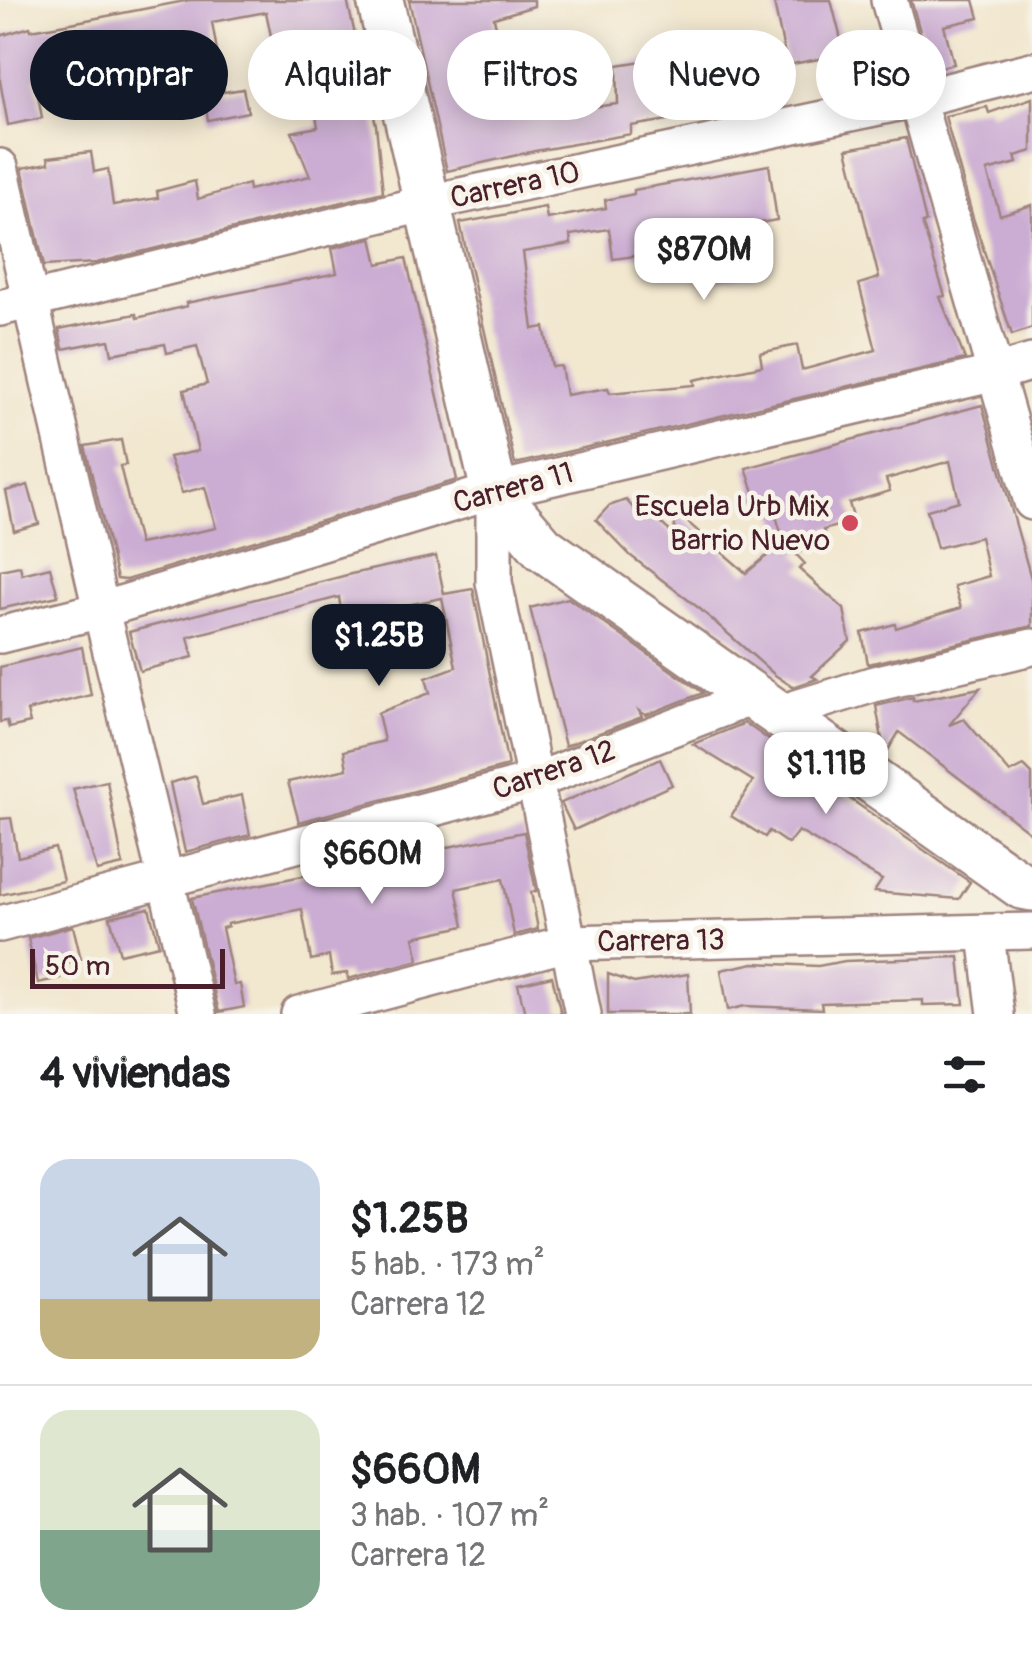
<!DOCTYPE html>
<html lang="es">
<meta charset="utf-8">
<style>
:root{--surface:#fff;--page:#f6f6f6;--text:#202124;--muted:#757577;--line:#e0e0e0;--accent:#111827}
body{margin:0;font-family:Pangolin,sans-serif;background:var(--page);color:var(--text);height:100vh;display:flex;flex-direction:column;font-size:38px;white-space:nowrap}
*{box-sizing:border-box;margin:0}
p{font-size:32px;color:var(--muted)}
.icon{flex:none;width:55px;height:55px;fill:none;stroke:currentColor;stroke-width:2;stroke-linecap:round;stroke-linejoin:round}
.map{position:relative;height:1014px;overflow:hidden}
.panel{display:flex;flex-direction:column;background:var(--surface);flex:1}
.panel>*{flex:none}
.guide{position:absolute;left:30px;top:30px;width:972px;height:90px;display:flex;gap:20px}
.scale{position:absolute;left:30px;bottom:25px;width:195px;box-sizing:border-box;padding-left:10px;border:5px solid #4a1f2b;border-top:0;font-size:28px;line-height:35px;white-space:nowrap;color:#4a1f2b;-webkit-text-stroke:8px #f7f3e8;paint-order:stroke}
.price{position:absolute;translate:-50% -85px;padding:0 22px;border-radius:20px;background:#fff;color:#222;font-size:32px;line-height:65px;filter:drop-shadow(0 2px 5px #0008)}
.price::after{content:'';position:absolute;left:50%;top:60px;width:30px;height:22px;margin-left:-15px;background:inherit;clip-path:polygon(0 0,100% 0,50% 100%)}
.price.selected{background:var(--accent);color:#fff}
ul{padding:0;list-style:none}
li{display:flex;align-items:center;gap:30px;height:250px;padding:0 40px}
li+li{border-top:2px solid var(--line)}
li span{display:grid;place-items:center;flex:none;width:280px;height:200px;border-radius:30px;color:#555}
li>.icon{margin-inline-start:auto}
span .icon{width:120px;height:120px;fill:#fffc;stroke-width:1}
li b{font-size:42px}
h2{display:flex;justify-content:space-between;align-items:center;height:120px;padding:0 40px;font-size:42px}
.pill{padding:0 35px;border-radius:45px;background:var(--surface);box-shadow:0 5px 25px #0003;font-size:35px;line-height:90px}
.pill.selected{background:var(--accent);color:#fff}
.map>svg:first-child{display:block}
</style>
<div class="map">
<svg width="1032" height="1014" viewBox="0 0 1032 1014">
<rect width="100%" height="100%" fill="#f7f3e8"/>
<filter id="ink" filterUnits="userSpaceOnUse"><feTurbulence type="fractalNoise" baseFrequency=".01" numOctaves="2"/><feDisplacementMap in="SourceGraphic" scale="20" xChannelSelector="R" yChannelSelector="G"/><feConvolveMatrix kernelMatrix="1 2 1 2 8 2 1 2 1" color-interpolation-filters="sRGB"/></filter>
<filter id="wash" filterUnits="userSpaceOnUse"><feTurbulence type="fractalNoise" baseFrequency=".0048" numOctaves="4" result="noise"/><feDisplacementMap in="SourceGraphic" scale="40" xChannelSelector="R" yChannelSelector="G"/><feGaussianBlur stdDeviation="2.25" result="paint"/><feColorMatrix in="noise" values="0 0 0 0 0 0 0 0 0 0 0 0 0 0 0 0 0 1.4 0 .05"/><feComposite in="paint" operator="in"/></filter>
<g filter="url(#wash)">
<rect width="100%" height="100%" fill="#f2e7cf"/>
<g id="blocks">
<!-- building -->
<g fill="#cbacd3">
<polygon points="190,0 347,0 376,125 383,192 96,263 44,266 22,168 49,163 48,157 91,152 94,172 108,169 113,205 158,198 157,191 195,181 198,199 248,184 249,190 310,176 292,132 318,127 309,75 280,79 266,12 212,22 224,92 243,89 248,112 208,120 195,43 114,56 86,64 87,70 35,78 42,118 8,125 0,81 0,36 30,27 31,30 66,24"/>
<polygon points="409,0 534,0 534,6 494,18 508,81 549,75 552,112 618,104 617,65 667,57 668,90 725,81 729,97 779,87 783,106 700,122 699,115 631,126 631,134 535,151 447,171"/>
<polygon points="790,0 831,0 854,91 830,96 824,58 787,65 774,3"/>
<polygon points="911,0 974,0 979,18 944,26 954,64 931,69"/>
<polygon points="1032,98 1032,151 1015,156 1017,163 987,171 1000,215 1032,205 1032,328 1012,335 973,218 945,116 987,107 989,113"/>
<polygon points="906,138 926,222 922,223 945,296 940,297 965,359 515,464 460,223 545,207 547,219 606,208 605,200 634,194 634,190 769,165 777,220 748,225 755,273 719,280 711,232 641,244 642,255 613,259 609,229 570,235 571,244 523,252 533,329 544,327 552,367 561,366 566,395 608,388 610,393 695,385 694,380 762,366 760,353 797,345 802,370 876,350 859,284 879,278 847,149"/>
<polygon points="372,238 378,264 406,258 457,480 126,580 117,579 85,446 121,440 126,465 120,466 139,544 216,528 205,487 182,493 169,457 198,451 184,390 207,384 197,346 167,353 165,344 112,354 109,340 63,349 59,329 136,314 137,318 187,306 186,303 337,273 332,248"/>
<polygon points="982,405 1032,582 1032,626 868,664 862,633 895,624 896,628 961,608 954,586 989,576 980,537 937,548 927,510 959,501 950,461 886,479 890,491 849,503 854,521 823,530 828,544 795,553 805,564 799,569 844,609 850,641 812,676 817,679 793,687 775,675 700,609 631,556 596,520 609,506 626,500 645,521 651,514 674,535 676,512 746,573 784,542 771,500 757,501 746,468"/>
<polygon points="28,485 39,524 14,531 6,491"/>
<polygon points="436,556 444,594 473,589 508,766 299,822 288,782 347,769 344,751 384,741 378,713 430,693 426,678 456,667 442,598 342,618 339,597 188,637 193,657 140,671 129,632 351,574"/>
<polygon points="20,566 22,574 50,567 58,596 0,609 0,570"/>
<polygon points="568,598 702,692 703,693 646,715 639,711 642,717 565,746 530,608"/>
<polygon points="82,647 91,695 27,711 30,723 9,728 7,721 0,722 0,667"/>
<polygon points="980,688 949,725 964,719 1010,773 1024,766 1032,774 1032,834 899,732 885,755 876,706 913,697 913,701"/>
<polygon points="745,723 772,742 771,744 970,882 959,899 874,892 882,880 798,831 788,844 769,831 765,837 731,816 753,781 693,744"/>
<polygon points="660,759 672,785 574,830 561,803"/>
<polygon points="196,776 203,804 242,795 250,835 185,852 170,783"/>
<polygon points="107,781 123,865 97,871 73,789"/>
<polygon points="11,818 18,857 55,848 63,881 0,895 0,819"/>
<polygon points="524,832 536,891 531,892 538,929 514,935 503,879 456,889 464,926 414,937 419,960 348,979 347,973 332,975 329,956 311,960 302,909 227,924 228,926 222,928 234,985 240,984 244,1007 219,1012 192,898"/>
<polygon points="149,908 159,945 120,954 110,917"/>
<polygon points="73,926 81,959 58,965 60,978 38,983 28,938"/>
<polygon points="959,957 964,1004 923,1005 923,1000 821,1003 822,1009 745,1006 728,1010 721,970 754,963 818,966 845,961"/>
<polygon points="608,974 634,983 688,974 690,1014 608,1014"/>
<polygon points="552,976 561,1014 525,1014 518,984"/>
</g>
</g>
</g>
<g filter="url(#ink)">
<use href="#blocks" fill-opacity="0" stroke="#9e837d" stroke-width="2.5"/>
<g fill="none" stroke-linecap="round" stroke-linejoin="round">
<defs>
<g id="minor">
<polyline points="889,0 1032,502"/>
<polyline points="0,167 101,610 198,1014"/>
<polyline points="0,308 427,203 917,99 1032,70"/>
<polyline points="494,491 494,582 583,1014"/>
<polyline points="0,635 101,610 494,491 996,373 1032,362"/>
<polyline points="777,714 874,684 1032,647"/>
<polyline points="0,924 535,781 755,696"/>
<polyline points="986,935 996,1014"/>
<polyline points="299,1014 568,943 1032,931"/>
</g>
<polyline id="major" points="380,0 494,491 543,548 1022,886 1032,888"/>
</defs>
<!-- minor casing -->
<use href="#minor" stroke="#9e837d" stroke-width="40"/>
<!-- major casing -->
<use href="#major" stroke="#9e837d" stroke-width="50"/>
<!-- minor -->
<use href="#minor" stroke="#fff" stroke-width="35"/>
<!-- major -->
<use href="#major" stroke="#fff" stroke-width="45"/>
</g>
</g>
<!-- markers -->
<circle fill="#d1495b" stroke="#f7f3e8" stroke-width="4" cx="850" cy="523" r="10"/>
<g text-anchor="middle" dominant-baseline="central" stroke-width="9" stroke-linejoin="round" paint-order="stroke">
<!-- street labels -->
<g font-size="30" fill="#4a1f2b" stroke="#f7f3e8">
<text transform="translate(515 185) rotate(-12)">Carrera 10</text>
<text transform="translate(513 488) rotate(-15)">Carrera 11</text>
<text transform="translate(554 770) rotate(-19)">Carrera 12</text>
<text transform="translate(661 941) rotate(-1)">Carrera 13</text>
</g>
<!-- poi labels -->
<g font-size="30" fill="#4a1f2b" stroke="#f7f3e8" text-anchor="end">
<text x="830" y="506">Escuela Urb Mix<tspan x="830" dy="34">Barrio Nuevo</tspan></text>
</g>
</g>
</svg>
<div class="scale">50 m</div>
<b class="price" style="left:704px;top:303px">$870M</b>
<b class="price selected" style="left:379px;top:689px">$1.25B</b>
<b class="price" style="left:826px;top:817px">$1.11B</b>
<b class="price" style="left:372px;top:907px">$660M</b>
<div class="guide">
<a class="pill selected">Comprar</a>
<a class="pill">Alquilar</a>
<a class="pill">Filtros</a>
<a class="pill">Nuevo</a>
<a class="pill">Piso</a>
</div>
</div>
<section class="panel">
<h2>4 viviendas<svg class="icon" aria-label="filters" viewBox="0 0 24 24"><path d="M4 7h16M4 17h16"/><circle cx="9" cy="7" r="2"/><circle cx="15" cy="17" r="2"/></svg></h2>
<ul>
<li><span style="background:linear-gradient(#c9d6e8 70%,#c2b280 0)"><svg class="icon" aria-label="home" viewBox="0 0 24 24"><path d="M3 11l9-7 9 7M6 9v11h12V9"/></svg></span><div><b>$1.25B</b><p>5 hab. · 173 m²</p><p>Carrera 12</p></div></li>
<li><span style="background:linear-gradient(#dfe7d0 60%,#7fa58c 0)"><svg class="icon" aria-label="home" viewBox="0 0 24 24"><path d="M3 11l9-7 9 7M6 9v11h12V9"/></svg></span><div><b>$660M</b><p>3 hab. · 107 m²</p><p>Carrera 12</p></div></li>
</ul>
</section>
